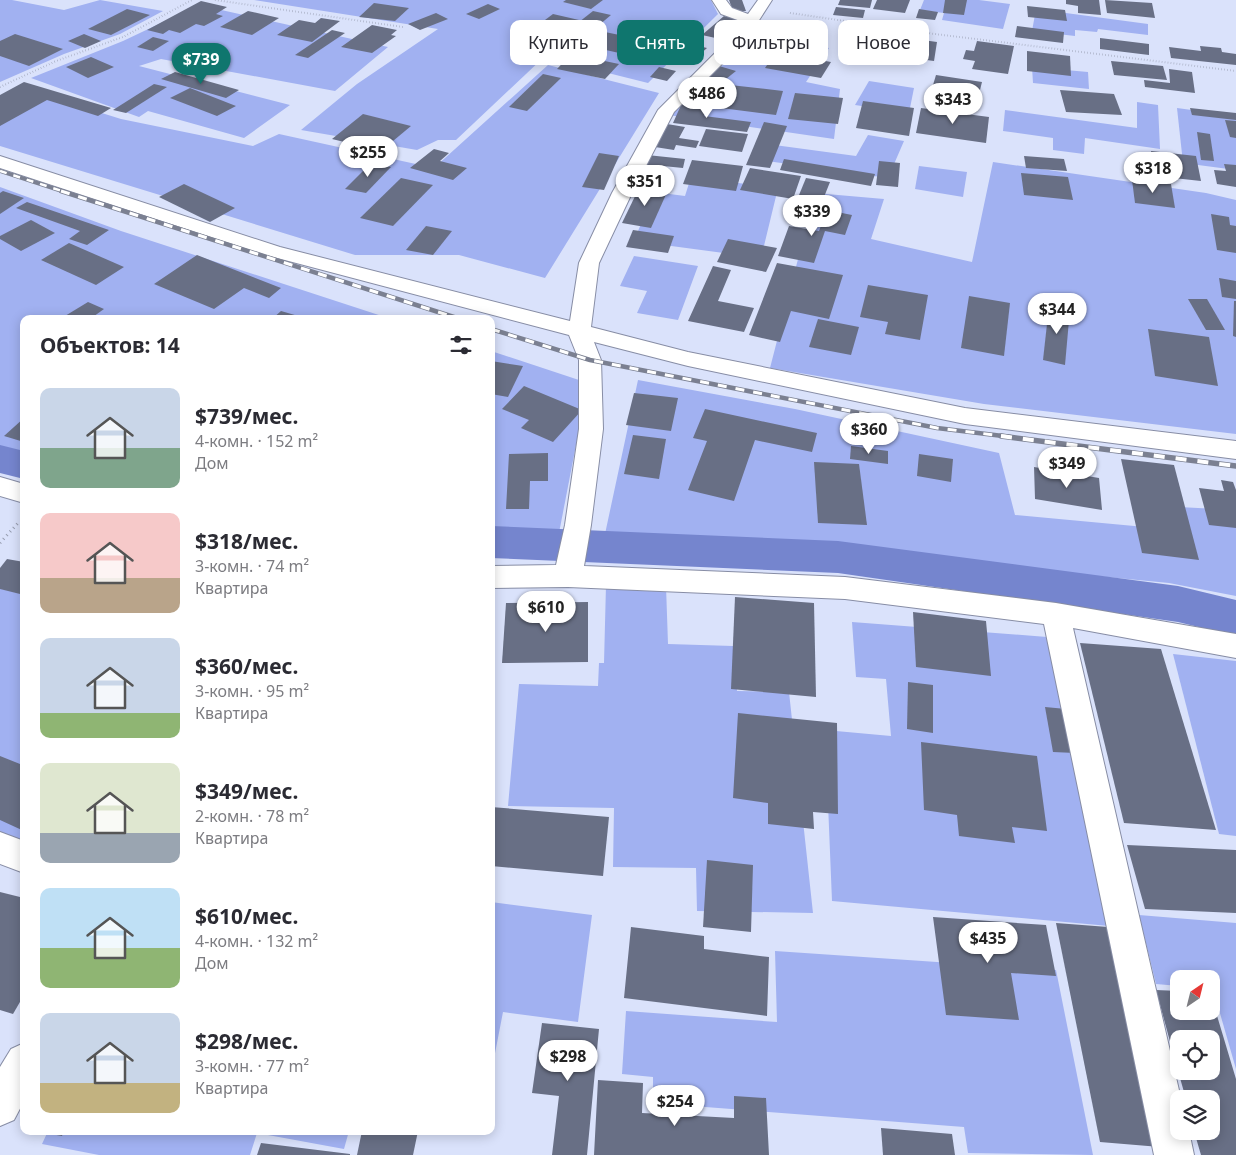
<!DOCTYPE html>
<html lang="ru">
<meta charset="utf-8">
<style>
:root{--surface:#fff;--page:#f2f2f3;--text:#2b2b33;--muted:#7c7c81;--accent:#0f766e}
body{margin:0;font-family:"Noto Sans",sans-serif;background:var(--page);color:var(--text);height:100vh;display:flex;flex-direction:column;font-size:19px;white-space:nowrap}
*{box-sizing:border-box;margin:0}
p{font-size:16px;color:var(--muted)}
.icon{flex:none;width:28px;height:28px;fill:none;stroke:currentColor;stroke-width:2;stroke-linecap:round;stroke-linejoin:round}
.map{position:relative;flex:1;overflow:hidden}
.drawer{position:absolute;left:20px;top:315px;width:475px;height:820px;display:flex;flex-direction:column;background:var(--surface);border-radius:10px;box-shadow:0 2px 12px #0003}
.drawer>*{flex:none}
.hud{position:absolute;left:510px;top:20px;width:475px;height:45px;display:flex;gap:10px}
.needle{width:32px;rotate:35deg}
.controls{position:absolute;left:1170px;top:970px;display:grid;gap:10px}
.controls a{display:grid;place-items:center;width:50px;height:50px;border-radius:10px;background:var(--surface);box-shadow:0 2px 12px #0003;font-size:25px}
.price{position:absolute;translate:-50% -42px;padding:0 11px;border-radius:18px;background:#fff;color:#222;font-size:16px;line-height:32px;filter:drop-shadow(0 1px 2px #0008)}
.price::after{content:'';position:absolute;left:50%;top:30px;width:15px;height:11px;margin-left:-8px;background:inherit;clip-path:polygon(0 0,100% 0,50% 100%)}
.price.active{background:var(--accent);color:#fff}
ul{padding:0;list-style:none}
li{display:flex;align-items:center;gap:15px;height:125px;padding:0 20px}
li span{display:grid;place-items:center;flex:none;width:140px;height:100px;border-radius:10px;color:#555}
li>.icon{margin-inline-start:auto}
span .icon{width:60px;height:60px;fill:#fffc;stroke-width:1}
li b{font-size:21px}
h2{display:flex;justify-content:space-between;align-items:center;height:60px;padding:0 20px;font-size:21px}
.pill{padding:0 18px;border-radius:10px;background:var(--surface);box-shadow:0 2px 12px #0003;font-size:18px;line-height:45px}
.pill.active{background:var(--accent);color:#fff}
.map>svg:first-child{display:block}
</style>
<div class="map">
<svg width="1236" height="1155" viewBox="0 0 1236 1155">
<rect width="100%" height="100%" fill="#dae2fb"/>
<!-- green -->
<g fill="#a1b1f1">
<polygon points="0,0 12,0 64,10 100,0 163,11 120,34 64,54 0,82"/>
<polygon points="254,0 711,0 718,14 648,83 544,57 456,140 438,140 417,150 301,130 357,84 438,29"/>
<polygon points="924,0 979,0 1010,4 1003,29 942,20 944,13 920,10"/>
<polygon points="199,5 388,47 335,91 161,59 139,66 290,105 244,138 148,111 139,117 31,78 123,41"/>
<polygon points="1036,9 1148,24 1148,35 1098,29 1097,32 1075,30 1075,36 1032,31"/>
<polygon points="760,34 829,48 806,82 840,89 834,139 668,115 689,93"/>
<polygon points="548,65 659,93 545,278 459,255 355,255 0,146 0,116 41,94 121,119 253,146 279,134 434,168"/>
<polygon points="1032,67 1088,72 1089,89 1033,83"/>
<polygon points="869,81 914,88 909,113 855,105"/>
<polygon points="1137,102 1158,105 1160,149 1085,138 1084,154 1053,150 1053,138 1003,131 1005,110 1137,128"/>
<polygon points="1177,108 1236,116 1236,170 1183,163"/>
<polygon points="868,135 904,141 888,178 767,161 767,144 856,156"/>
<polygon points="993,162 1206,193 1236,200 1236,434 984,404 770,368 815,193 884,199 871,239 972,262"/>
<polygon points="919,166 967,172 963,197 915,189"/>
<polygon points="691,177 778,188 761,258 634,241 654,192 685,196"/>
<polygon points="0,187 121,231 391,319 24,319 24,455 4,451 0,448"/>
<polygon points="634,256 698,266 678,320 637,313 647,291 620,286"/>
<polygon points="491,351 588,383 559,533 491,533"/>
<polygon points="638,380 795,409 999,453 1015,515 1145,527 1141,505 1236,510 1236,596 1169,583 1034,570 835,547 605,534"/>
<polygon points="0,579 24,579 24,843 0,836"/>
<polygon points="606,585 666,586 668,644 733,646 737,691 789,692 813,913 697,911 696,868 613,867 614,808 508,806 519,684 598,686 599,663 604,663"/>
<polygon points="852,622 1047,637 1109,926 832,901 825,730 891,736 886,679 856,677"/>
<polygon points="1173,654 1236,661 1236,836 1219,834"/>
<polygon points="491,902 592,915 578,1022 503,1012 491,1074"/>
<polygon points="1139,915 1236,923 1236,1069 1213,989 1211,988 1211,979 1179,979 1179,986 1156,984"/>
<polygon points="775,951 1056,970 1093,1155 968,1153 964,1127 653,1103 653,1077 622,1074 626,1011 777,1022"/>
<polygon points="48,1131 349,1131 344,1149 257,1133 250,1155 99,1155 42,1144"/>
</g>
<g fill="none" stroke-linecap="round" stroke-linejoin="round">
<!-- canal -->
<g fill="#7585ce" fill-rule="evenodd">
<polygon points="0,445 24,451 24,479 0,473"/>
<polygon points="491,526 838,541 1178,586 1236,600 1236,636 1178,622 838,573 491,558"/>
</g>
</g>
<!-- building -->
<g fill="#686f85">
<polygon points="566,0 603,0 591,9 563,2"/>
<polygon points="729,0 742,0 746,11 733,11"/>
<polygon points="840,0 872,0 870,8 838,5"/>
<polygon points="877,0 910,0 905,13 873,9"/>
<polygon points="945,0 967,0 964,15 943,13"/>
<polygon points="1066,0 1099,0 1101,15 1078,13 1078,6 1066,4"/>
<polygon points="1105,0 1152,3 1155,18 1107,13"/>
<polygon points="201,1 227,7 216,14 223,16 204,26 196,24 180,33 169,30 163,34 147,30"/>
<polygon points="374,3 409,8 395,21 359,17"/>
<polygon points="488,4 500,9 479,19 466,14"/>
<polygon points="1027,6 1065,10 1067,21 1028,17"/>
<polygon points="836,7 865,10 863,18 833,15"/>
<polygon points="127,9 150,15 111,35 88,29"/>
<polygon points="919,9 938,12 935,20 916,18"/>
<polygon points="248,11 279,18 252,35 220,27"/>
<polygon points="593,11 611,15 592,31 574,26"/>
<polygon points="436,13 448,19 420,30 408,24"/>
<polygon points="553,14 579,20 555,38 529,32"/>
<polygon points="724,16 741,20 720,39 702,35"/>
<polygon points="321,18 340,21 312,42 277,35 299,20 315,23"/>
<polygon points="372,25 397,30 391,35 396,36 372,53 341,47"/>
<polygon points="1017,26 1064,32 1063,43 1015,37"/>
<polygon points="332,30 345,33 308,58 295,55"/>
<polygon points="882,30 905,33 900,44 877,40"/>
<polygon points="605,32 653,42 637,57 588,46"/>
<polygon points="15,34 63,49 29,66 0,56 0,41"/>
<polygon points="84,34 101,41 85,48 68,41"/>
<polygon points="153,37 169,41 153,51 137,47"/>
<polygon points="908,38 937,42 934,61 904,57"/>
<polygon points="1100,38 1149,44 1149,55 1100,49"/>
<polygon points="977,41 1014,46 1008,74 972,69 975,61 963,59 966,50 974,51"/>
<polygon points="690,44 707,48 690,63 673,59"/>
<polygon points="1200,46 1221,48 1222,52 1236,54 1236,65 1171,58 1169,47 1201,51"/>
<polygon points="1027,51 1070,56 1071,76 1027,71"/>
<polygon points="776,52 831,62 821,78 765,68"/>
<polygon points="571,54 619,64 605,79 557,69"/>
<polygon points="91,57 114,67 88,78 66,67"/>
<polygon points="1111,61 1163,66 1167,80 1114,75"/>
<polygon points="719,66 736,71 721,83 704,78"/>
<polygon points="659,67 676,71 667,81 650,77"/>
<polygon points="1169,69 1192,72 1195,93 1145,87 1144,80 1170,83"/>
<polygon points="175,72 239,90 226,98 161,79"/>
<polygon points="543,74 561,78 527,111 509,107"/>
<polygon points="936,75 982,82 977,102 930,95"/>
<polygon points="24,82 111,108 98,116 47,100 0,126 0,95"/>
<polygon points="154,84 167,87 126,113 113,110"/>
<polygon points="730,85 783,91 776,115 721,108"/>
<polygon points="190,88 236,106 217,116 170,98"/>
<polygon points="1060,90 1114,94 1122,115 1066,112"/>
<polygon points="795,93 843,98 838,124 788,119"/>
<polygon points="863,101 914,108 909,136 856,128"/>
<polygon points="682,103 709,106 704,116 751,122 747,132 673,123"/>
<polygon points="921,108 989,117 986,143 916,133"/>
<polygon points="1190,108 1236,113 1236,120 1192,115"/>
<polygon points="363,114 411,126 381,151 332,139"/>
<polygon points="1225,120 1236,121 1236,138 1230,137"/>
<polygon points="764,122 787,126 770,168 746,165"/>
<polygon points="667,124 685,127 679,138 699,141 696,148 676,145 674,150 655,147"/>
<polygon points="706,129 748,134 742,152 699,146"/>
<polygon points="1197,132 1210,134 1214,161 1201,160"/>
<polygon points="434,149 449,153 440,161 467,168 453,180 410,168"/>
<polygon points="1151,151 1196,156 1201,181 1155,176"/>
<polygon points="599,153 619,156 604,190 582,187"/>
<polygon points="647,155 685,159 683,168 663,166 656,187 636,185"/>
<polygon points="1024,156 1064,159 1067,171 1026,168"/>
<polygon points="784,159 875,174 871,186 780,170"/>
<polygon points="692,160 743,166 736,191 683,184"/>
<polygon points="879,161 900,163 898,187 876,185"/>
<polygon points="371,163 391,167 366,193 345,189"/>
<polygon points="1224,164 1236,165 1236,187 1217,184 1214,170 1226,171"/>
<polygon points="750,168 801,176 793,199 740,190"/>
<polygon points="1021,173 1068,177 1073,200 1024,195"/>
<polygon points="401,178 433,185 393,226 360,218"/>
<polygon points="806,178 830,182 816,217 792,212"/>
<polygon points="1132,180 1171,184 1175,208 1135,203"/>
<polygon points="184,184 235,208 210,222 159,197"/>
<polygon points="640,186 668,190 651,228 622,223"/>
<polygon points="3,191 24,198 0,214 0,193"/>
<polygon points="27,202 109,230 87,245 69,239 80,231 16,208"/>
<polygon points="827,210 852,215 845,235 825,231 814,263 778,256 789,226 819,231"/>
<polygon points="1211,214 1229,217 1230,225 1236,226 1236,253 1217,250"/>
<polygon points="31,220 55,233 21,251 0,239 0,236"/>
<polygon points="426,226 452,231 433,255 406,250"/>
<polygon points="633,230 674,236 668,253 626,247"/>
<polygon points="728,239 777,248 766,272 717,262"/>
<polygon points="69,243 124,267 96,285 41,260"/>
<polygon points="197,255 281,288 269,298 244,288 214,309 154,284"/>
<polygon points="777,263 843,275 829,319 791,311 780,342 749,335"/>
<polygon points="713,266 731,270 718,301 754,308 744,332 688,321"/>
<polygon points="1219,278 1236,281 1236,299 1222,297"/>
<polygon points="868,285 928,295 920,340 885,334 888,322 860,317"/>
<polygon points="969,296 1010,303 1004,356 961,348"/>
<polygon points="1188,299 1207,299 1225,330 1206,330"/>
<polygon points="1234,301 1236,301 1236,337 1233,336"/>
<polygon points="88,302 104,309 90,319 70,319 65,316"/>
<polygon points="1049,306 1070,309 1065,365 1043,360"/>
<polygon points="281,311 305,318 305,319 272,319"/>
<polygon points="818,319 859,327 851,355 809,347"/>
<polygon points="1148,329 1209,337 1218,386 1155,376"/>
<polygon points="491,361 523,366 508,397 491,394"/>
<polygon points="524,386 582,410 553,442 521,428 529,420 502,409"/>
<polygon points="634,393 678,398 671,431 626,425"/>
<polygon points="705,409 817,433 812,452 755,440 734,501 688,490 707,441 693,438"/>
<polygon points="24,418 24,442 4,436"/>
<polygon points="633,435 666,439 659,479 624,474"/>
<polygon points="851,446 888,451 888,464 850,459"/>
<polygon points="548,453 548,481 530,481 529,509 506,509 509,454"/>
<polygon points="919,454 953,459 951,482 917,476"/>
<polygon points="1121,459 1174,465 1199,560 1142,553"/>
<polygon points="814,462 859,464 867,525 818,523"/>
<polygon points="1034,467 1099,478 1102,510 1035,499"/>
<polygon points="1221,480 1233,482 1236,490 1236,528 1209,525 1199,488 1224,491"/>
<polygon points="7,559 24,562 24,595 0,589 0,568"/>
<polygon points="735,597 814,603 816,697 731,689"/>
<polygon points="588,602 588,662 502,663 506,603"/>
<polygon points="913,612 986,621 991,676 916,667"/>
<polygon points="1080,643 1161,649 1216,830 1124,823"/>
<polygon points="908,682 933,685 933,733 907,729"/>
<polygon points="1045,707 1066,709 1075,753 1053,752"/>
<polygon points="738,713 837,723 838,814 813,812 814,829 768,824 768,803 733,798"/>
<polygon points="921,742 1037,756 1047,831 1012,827 1015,843 959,836 957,815 924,810"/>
<polygon points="0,756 20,764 24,760 24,831 0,820"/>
<polygon points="491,807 609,817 603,876 491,866"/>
<polygon points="1127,845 1236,850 1236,913 1145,909"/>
<polygon points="707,860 753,865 751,932 703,927"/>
<polygon points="0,892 24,898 24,995 13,1014 0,1010"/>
<polygon points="933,917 1046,925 1056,976 1011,973 1019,1020 946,1015"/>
<polygon points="1056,923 1108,927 1160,1147 1100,1142"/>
<polygon points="631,927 704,936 704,949 769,957 767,1016 624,998"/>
<polygon points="1156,990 1179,991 1179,1011 1211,1011 1212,999 1236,1079 1236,1155 1201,1155 1194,1131 1211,1131 1211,1099 1186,1099 1178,1071 1211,1071 1211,1039 1179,1039 1178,1071"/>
<polygon points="542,1023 599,1029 587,1155 552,1155 559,1096 532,1093"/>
<polygon points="598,1080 643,1083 642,1113 734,1118 734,1096 766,1098 769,1155 594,1155"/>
<polygon points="881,1128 952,1134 955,1155 883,1155"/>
<polygon points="34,1131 64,1131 62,1136"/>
<polygon points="362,1131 418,1131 413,1155 357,1155"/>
<polygon points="261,1143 350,1154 350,1155 257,1155"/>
</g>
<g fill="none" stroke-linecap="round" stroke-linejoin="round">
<defs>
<g id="minor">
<polygon points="712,0 726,0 732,8 748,14 758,0 772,0 747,39 674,112 632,193 599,263 591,327 688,352 965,408 1236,441 1236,459 965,424 688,366 594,342 601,360 603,429 591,525 584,566 845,577 1056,603 1236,634 1236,658 1073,628 1181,1099 1179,1099 1179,1131 1189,1131 1194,1155 1154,1155 1044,624 845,599 568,587 491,588 491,566 556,565 565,525 579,429 579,360 569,335 266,255 0,168 0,156 280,247 570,321 579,263 612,193 658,110 735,33 743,22 721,14"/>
<polygon points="0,477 24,484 24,503 0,496"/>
<polygon points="0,832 24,841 24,873 0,864"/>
<polygon points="24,1043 24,1101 14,1120 0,1126 0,1067 11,1049"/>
</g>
</defs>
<!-- minor casing -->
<use href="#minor" stroke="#878da5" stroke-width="2"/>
<!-- path-far1 -->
<g stroke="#979db0" stroke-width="2" stroke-dasharray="0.5 2.5" stroke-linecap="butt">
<polyline points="215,0 403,27"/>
<polyline points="790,13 935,34 1236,71"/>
<polyline points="0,87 56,61 123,37 192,0"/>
</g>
<!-- path -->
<polyline stroke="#979db0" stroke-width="3" stroke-dasharray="1 4" stroke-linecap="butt" points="0,543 18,523"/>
<!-- minor -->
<use href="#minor" fill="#fff" fill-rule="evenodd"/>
<defs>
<polyline id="rail-far2" points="0,171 65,192"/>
<g id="rail-far1">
<polyline points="61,191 460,319"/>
<polyline points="491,329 590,360 937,428 1011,437"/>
</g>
<polyline id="rail" points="1001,436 1236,466"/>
</defs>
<!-- rail-far2 casing -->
<use href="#rail-far2" stroke="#7b8091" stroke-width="4"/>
<!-- rail-far1 casing -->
<use href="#rail-far1" stroke="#7b8091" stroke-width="4.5"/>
<!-- rail casing -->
<use href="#rail" stroke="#7b8091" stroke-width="5.5"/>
<!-- rail-far2 -->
<use href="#rail-far2" stroke="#fff" stroke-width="2.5" stroke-dasharray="7" stroke-linecap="butt"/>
<!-- rail-far1 -->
<use href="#rail-far1" stroke="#fff" stroke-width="3" stroke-dasharray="9" stroke-linecap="butt"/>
<!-- rail -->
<use href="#rail" stroke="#fff" stroke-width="4" stroke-dasharray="11" stroke-linecap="butt"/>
</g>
</svg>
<div class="controls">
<a><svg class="needle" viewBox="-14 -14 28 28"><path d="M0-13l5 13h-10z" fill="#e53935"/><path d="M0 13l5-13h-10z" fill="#7c7c81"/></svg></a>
<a><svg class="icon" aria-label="locate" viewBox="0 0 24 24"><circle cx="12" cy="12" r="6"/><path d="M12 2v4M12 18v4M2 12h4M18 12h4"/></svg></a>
<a><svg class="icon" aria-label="layers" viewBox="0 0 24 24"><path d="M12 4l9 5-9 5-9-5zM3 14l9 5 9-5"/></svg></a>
</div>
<b class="price active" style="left:201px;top:85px">$739</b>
<b class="price" style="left:707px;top:119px">$486</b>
<b class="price" style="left:953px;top:125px">$343</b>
<b class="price" style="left:368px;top:178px">$255</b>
<b class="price" style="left:1153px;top:194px">$318</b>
<b class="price" style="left:645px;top:207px">$351</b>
<b class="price" style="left:812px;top:237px">$339</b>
<b class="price" style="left:1057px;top:335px">$344</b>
<b class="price" style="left:869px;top:455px">$360</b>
<b class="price" style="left:1067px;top:489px">$349</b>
<b class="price" style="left:546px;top:633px">$610</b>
<b class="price" style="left:988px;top:964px">$435</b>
<b class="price" style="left:568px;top:1082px">$298</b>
<b class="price" style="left:675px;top:1127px">$254</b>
<div class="hud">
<a class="pill">Купить</a>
<a class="pill active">Снять</a>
<a class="pill">Фильтры</a>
<a class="pill">Новое</a>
</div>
<section class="drawer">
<h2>Объектов: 14<svg class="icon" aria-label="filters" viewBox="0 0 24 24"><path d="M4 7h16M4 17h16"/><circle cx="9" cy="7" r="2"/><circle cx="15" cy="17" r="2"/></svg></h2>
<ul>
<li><span style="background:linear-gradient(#c9d6e8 60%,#7fa58c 0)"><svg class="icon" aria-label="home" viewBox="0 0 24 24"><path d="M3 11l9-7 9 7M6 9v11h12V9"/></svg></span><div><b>$739/мес.</b><p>4-комн. · 152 m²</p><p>Дом</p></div></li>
<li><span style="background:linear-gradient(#f6c9c9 65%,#b9a48a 0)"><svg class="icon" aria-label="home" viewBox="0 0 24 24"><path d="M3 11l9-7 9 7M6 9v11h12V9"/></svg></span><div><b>$318/мес.</b><p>3-комн. · 74 m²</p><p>Квартира</p></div></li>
<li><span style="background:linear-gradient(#c9d6e8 75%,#8fb573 0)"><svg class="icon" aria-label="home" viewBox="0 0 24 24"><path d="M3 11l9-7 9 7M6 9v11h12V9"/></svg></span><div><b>$360/мес.</b><p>3-комн. · 95 m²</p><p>Квартира</p></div></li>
<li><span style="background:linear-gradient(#dfe7d0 70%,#9aa5b1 0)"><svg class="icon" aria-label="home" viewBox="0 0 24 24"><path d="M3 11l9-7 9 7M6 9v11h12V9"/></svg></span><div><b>$349/мес.</b><p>2-комн. · 78 m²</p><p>Квартира</p></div></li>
<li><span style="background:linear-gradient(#bfe0f5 60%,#8fb573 0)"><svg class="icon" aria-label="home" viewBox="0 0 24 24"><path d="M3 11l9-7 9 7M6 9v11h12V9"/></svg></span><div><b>$610/мес.</b><p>4-комн. · 132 m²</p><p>Дом</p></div></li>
<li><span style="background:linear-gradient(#c9d6e8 70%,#c2b280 0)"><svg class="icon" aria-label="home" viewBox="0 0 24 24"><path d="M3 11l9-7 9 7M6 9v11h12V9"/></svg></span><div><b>$298/мес.</b><p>3-комн. · 77 m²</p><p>Квартира</p></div></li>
</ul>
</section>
</div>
